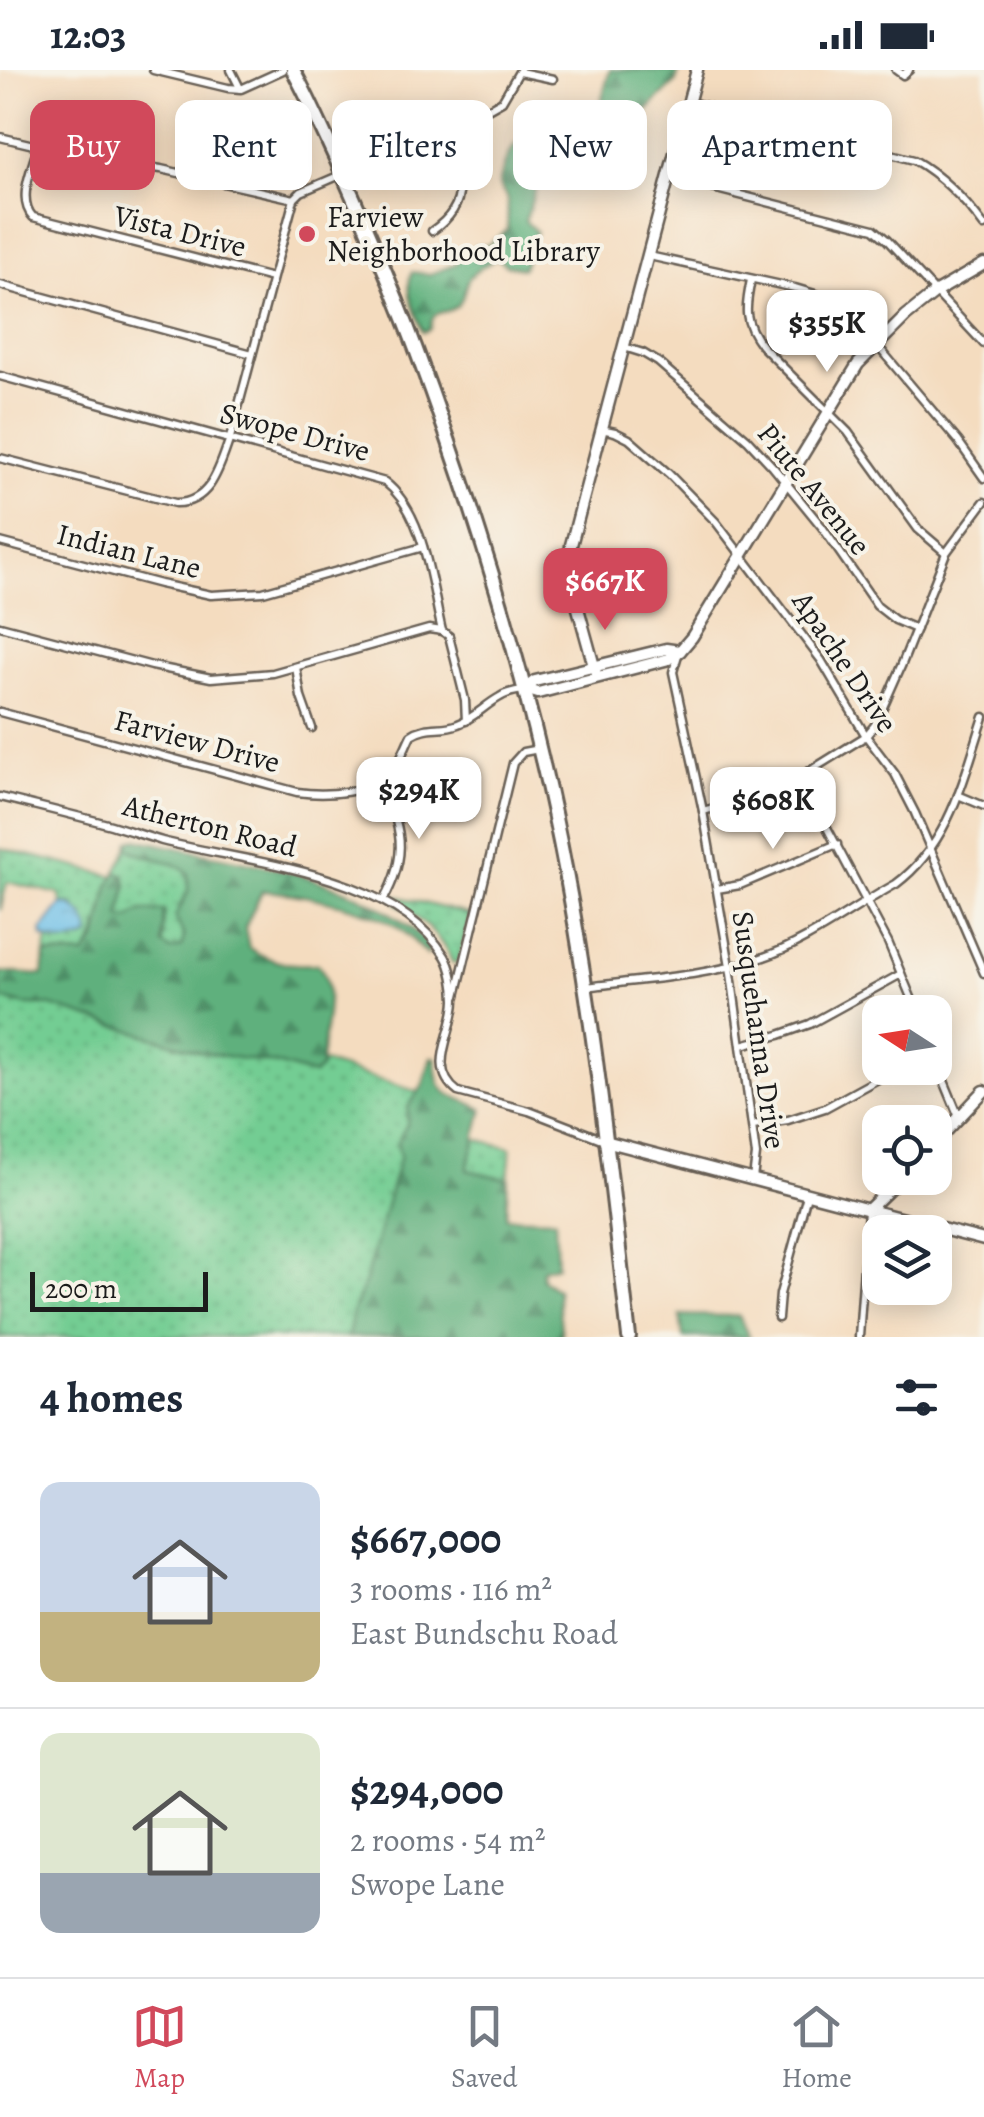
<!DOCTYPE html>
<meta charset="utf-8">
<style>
:root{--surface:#fff;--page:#f6f6f7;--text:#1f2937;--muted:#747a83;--line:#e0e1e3;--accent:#d1495b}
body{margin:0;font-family:Alegreya,serif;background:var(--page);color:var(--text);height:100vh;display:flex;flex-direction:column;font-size:38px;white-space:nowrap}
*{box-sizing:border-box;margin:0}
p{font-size:32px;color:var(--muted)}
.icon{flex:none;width:55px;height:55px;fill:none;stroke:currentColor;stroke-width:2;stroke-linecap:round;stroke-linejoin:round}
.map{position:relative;height:1267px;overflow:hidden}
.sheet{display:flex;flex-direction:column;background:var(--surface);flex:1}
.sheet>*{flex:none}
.top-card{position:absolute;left:30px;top:30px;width:925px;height:90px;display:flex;gap:20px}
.needle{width:65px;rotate:282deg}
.controls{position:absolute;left:862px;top:925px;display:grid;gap:20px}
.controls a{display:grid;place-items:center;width:90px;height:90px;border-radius:20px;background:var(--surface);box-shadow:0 5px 25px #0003;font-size:50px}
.scale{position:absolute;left:30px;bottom:25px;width:178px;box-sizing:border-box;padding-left:10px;border:5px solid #1c1c1c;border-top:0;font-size:28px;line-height:35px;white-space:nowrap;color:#1c1c1c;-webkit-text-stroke:8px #f7f3e8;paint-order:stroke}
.price{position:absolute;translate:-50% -85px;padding:0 22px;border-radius:20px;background:#fff;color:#222;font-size:32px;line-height:65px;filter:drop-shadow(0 2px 5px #0008)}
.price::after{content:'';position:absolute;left:50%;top:60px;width:30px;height:22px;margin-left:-15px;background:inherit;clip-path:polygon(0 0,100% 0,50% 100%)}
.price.active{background:var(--accent);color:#fff}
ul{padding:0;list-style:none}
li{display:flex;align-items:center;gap:30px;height:250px;padding:0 40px}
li+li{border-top:2px solid var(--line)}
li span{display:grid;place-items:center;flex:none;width:280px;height:200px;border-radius:20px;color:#555}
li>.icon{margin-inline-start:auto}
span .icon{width:120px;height:120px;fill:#fffc;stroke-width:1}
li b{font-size:42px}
h2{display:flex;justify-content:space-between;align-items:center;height:120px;padding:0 40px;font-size:42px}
.pill{padding:0 35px;border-radius:20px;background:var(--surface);box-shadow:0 5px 25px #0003;font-size:35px;line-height:90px}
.pill.active{background:var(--accent);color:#fff}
.status{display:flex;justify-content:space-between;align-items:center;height:70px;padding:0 50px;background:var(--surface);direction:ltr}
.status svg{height:28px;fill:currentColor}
.tabs{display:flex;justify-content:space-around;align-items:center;height:140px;border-top:2px solid var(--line);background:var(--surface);font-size:28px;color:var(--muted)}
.tabs a{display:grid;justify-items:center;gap:5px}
.tabs .active{color:var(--accent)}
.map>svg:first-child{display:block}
</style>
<div class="status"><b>12:03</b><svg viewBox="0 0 49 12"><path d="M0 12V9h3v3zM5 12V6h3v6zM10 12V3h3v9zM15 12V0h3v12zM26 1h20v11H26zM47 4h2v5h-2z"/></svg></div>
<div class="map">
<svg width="984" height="1267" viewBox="0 0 984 1267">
<defs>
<pattern id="grass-dots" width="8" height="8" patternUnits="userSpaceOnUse" patternTransform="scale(2.5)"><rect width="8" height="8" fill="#73cd93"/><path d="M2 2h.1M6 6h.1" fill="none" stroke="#63af7e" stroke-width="1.8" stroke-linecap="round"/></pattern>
<pattern id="forest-firs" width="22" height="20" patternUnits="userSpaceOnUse" patternTransform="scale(2.5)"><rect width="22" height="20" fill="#5eb07d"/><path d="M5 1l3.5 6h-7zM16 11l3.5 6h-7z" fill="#4d8e66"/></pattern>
<pattern id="water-ripples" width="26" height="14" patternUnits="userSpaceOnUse" patternTransform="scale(2.5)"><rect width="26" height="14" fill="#6cbfe8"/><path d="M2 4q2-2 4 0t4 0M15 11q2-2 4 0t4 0" fill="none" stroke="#5da4c6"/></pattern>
</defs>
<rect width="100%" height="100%" fill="#f7f3e8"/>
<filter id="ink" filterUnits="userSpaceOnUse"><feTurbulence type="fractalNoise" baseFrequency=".01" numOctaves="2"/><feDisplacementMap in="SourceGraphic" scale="20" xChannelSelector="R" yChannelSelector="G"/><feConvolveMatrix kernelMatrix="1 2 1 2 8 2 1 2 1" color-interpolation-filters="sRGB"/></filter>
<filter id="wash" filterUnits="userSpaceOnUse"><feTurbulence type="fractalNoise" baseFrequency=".0048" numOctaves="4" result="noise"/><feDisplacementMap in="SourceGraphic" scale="40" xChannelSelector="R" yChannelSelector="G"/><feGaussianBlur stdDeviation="2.25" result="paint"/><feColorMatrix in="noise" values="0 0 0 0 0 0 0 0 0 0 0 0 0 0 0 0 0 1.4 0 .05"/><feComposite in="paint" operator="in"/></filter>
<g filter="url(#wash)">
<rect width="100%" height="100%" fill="#f4dcbf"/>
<!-- grass -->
<g fill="url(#grass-dots)" stroke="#487458" stroke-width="2.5">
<path d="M 0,778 L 114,806 C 100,835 105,858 85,885 L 45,884 L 48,869 L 55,872 L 71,834 L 62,834 L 59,824 L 7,812 L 0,841 Z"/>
<path d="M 128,778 C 146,791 173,787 188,803 L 188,822 L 179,837 L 184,866 L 182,877 L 170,880 L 162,875 L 164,842 L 127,850 L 120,848 L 127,814 L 116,802 Z"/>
<path d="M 396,826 L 471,845 L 458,892 L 453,894 C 441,865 420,849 395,832 Z"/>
<polygon points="0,913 142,937 422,1023 360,1267 0,1267"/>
<polygon points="475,1069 511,1078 508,1109 467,1100"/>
</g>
<!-- forest -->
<g fill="url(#forest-firs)" stroke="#3d664c" stroke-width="2.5">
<path d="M 610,0 L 680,0 L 675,13 L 653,34 L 639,52 L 627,77 L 617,86 L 598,88 L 570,79 L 548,83 L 525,151 L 536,161 L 523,198 L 506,195 L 496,188 C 488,194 477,199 470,207 C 463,215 466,228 457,236 C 444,247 433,236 430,259 L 423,262 C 417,244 403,220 412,202 L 430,204 L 454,195 L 475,176 L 489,175 L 507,160 L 508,130 L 499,115 C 510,67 519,68 563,52 C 576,47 586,39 600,35 Z"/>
<path d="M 137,769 C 233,793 360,800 431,877 L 427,885 C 416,873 405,861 391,853 C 360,837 297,822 262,821 L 245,858 L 249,878 C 275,894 286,895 317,894 C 340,915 320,969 321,998 L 313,1005 L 280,995 L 201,982 L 48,935 L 25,935 L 0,928 L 0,902 L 43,905 L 45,884 L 85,885 L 97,869 L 109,816 L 116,802 L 124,805 L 127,814 L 120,848 L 127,850 L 141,841 L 164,841 L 162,874 L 170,880 L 182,877 L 184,866 L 175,847 L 188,822 L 188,803 C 173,787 146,791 128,778 L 129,771 Z"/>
<path d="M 431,987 L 436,988 C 437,1031 451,1022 483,1039 L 467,1100 L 508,1109 L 506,1147 L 555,1149 L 557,1195 L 542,1199 L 542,1209 L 557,1220 L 562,1267 L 348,1267 L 353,1241 L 365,1211 L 400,1086 L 397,1073 L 407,1054 L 408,1037 L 423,1015 Z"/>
<polygon points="680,1245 739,1246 749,1267 683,1267"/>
</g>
<!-- water -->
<path fill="url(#water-ripples)" stroke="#446e82" stroke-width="2.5" d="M 62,834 C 79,835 89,851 90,866 C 73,874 60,874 43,867 L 42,860 Z"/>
</g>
<g filter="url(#ink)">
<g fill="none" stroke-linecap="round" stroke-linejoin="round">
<defs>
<g id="street">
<polyline points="153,0 228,18 241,19 283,0"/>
<polyline points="231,0 240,18"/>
<polyline points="896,0 903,5 909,0"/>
<polyline points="520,2 553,9"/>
<path d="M 690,32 L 914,90 C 942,106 965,130 984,156"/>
<polyline points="0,67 88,88 161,99 294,129"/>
<path d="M 38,76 C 33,97 16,129 33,147 L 272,208"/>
<polyline points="669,107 874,159 887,170 984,274"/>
<polyline points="294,129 301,122 472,48 502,31 520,0"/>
<path d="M 432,161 C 476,131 458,101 439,62"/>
<polyline points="649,186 795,218 825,227 840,237 865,261 958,371 984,408"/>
<path d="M 751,210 C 745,238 743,252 762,276 L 848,362 L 918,459 L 946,483"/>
<polyline points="0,215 252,284"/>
<polyline points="624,277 643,283 658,292 748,370 773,397 822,457 877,536 895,550 916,559"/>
<path d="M 0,306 L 385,412 C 425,443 431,514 442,561 L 449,566 L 465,630 L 466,651"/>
<polyline points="601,359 615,362 629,369 669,404 716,452 821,590 866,666 895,704 915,743 984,903"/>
<path d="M 0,388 L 175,433 C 211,434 220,396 230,368 L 294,129"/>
<polyline points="0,472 160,514 211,525 263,522 423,477"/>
<polyline points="0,556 152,596 211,608 273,603 429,559 442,561"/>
<polyline points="678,585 673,602 703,741 730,896 756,1085 753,1109"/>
<polyline points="296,597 301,627 312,658"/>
<path d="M 0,642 L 297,722 C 324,726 372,724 392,702 C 400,692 405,677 411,665 C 427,654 442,661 458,654 C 474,648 485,635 500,627 C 507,622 516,621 524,620"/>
<polyline points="800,707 888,872 917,942"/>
<path d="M 381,711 C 401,759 410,782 383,831"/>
<polyline points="958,725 984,736"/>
<path d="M 0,727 C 37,736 74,745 111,755 C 128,760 145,766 162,771 C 248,793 394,802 445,886 C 452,897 455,917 455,930 C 455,962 425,997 458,1022 L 529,1041 L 604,1070"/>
<polyline points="703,741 743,730 800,707 866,666 875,655 902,594 946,483 984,432"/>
<polyline points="717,819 740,815 837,774"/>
<path d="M 586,917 C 643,909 705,907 761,888 C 809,872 852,838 896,814 C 950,774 964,707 984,647"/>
<polyline points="456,926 513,693 523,682 539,679"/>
<polyline points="742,975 779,965 810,954 901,904"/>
<polyline points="935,989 959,1047"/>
<polyline points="753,1055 788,1050 825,1038 898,998"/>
<polyline points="778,1248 780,1224 807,1125"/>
<polyline points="859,1267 868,1140"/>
</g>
<g id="secondary">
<polyline points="597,607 571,513 569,500 571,475 697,0"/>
<polyline points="525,619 538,623 669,589 680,581 692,567 858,294 906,246 936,222 984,194"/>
<polyline points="525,619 535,611 666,579 680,581"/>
<polyline points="605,1071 984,1170"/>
<polyline points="935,1073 984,1021"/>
<polyline points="868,1140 901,1108"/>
</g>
<path id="highway" d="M 293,0 C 309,29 322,59 336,89 C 364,151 391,213 415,277 C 469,422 515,569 549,720 C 589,899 608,1084 629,1267"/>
</defs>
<!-- street casing -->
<use href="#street" stroke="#685f55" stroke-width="11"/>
<!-- secondary casing -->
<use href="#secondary" stroke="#685f55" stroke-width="15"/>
<!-- highway casing -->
<use href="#highway" stroke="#685f55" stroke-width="18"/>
<!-- street -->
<use href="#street" stroke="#fff" stroke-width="6"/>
<!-- secondary -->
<use href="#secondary" stroke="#fff" stroke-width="10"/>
<!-- highway -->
<use href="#highway" stroke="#fff" stroke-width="12"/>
</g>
</g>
<!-- markers -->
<circle fill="#d1495b" stroke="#f7f3e8" stroke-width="4" cx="307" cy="164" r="10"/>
<g text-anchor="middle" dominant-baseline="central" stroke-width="8" stroke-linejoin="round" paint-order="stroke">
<!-- poi labels -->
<g font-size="30" fill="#1c1c1c" stroke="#f7f3e8" text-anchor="start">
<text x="327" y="147">Farview<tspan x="327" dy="34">Neighborhood Library</tspan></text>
</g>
<!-- street labels -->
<g font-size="30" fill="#1c1c1c" stroke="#f7f3e8">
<text transform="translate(180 161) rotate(14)">Vista Drive</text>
<text transform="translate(295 362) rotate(15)">Swope Drive</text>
<text transform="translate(814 419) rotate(51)">Piute Avenue</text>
<text transform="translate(129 481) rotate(14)">Indian Lane</text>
<text transform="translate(845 592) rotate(56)">Apache Drive</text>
<text transform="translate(197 671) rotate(15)">Farview Drive</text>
<text transform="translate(210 756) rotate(14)">Atherton Road</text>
<text transform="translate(759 960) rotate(82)">Susquehanna Drive</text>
</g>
</g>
</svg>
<div class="controls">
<a><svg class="needle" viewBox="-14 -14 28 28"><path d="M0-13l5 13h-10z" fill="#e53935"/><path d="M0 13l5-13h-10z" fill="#747a83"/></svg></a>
<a><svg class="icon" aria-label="locate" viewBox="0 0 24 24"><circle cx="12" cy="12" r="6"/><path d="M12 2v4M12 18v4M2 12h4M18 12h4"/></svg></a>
<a><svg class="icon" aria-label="layers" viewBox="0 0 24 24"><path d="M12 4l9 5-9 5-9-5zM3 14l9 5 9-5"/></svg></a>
</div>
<div class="scale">200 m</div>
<b class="price" style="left:827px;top:305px">$355K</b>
<b class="price active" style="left:605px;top:563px">$667K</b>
<b class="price" style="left:419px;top:772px">$294K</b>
<b class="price" style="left:773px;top:782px">$608K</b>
<div class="top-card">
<a class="pill active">Buy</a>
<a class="pill">Rent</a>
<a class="pill">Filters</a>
<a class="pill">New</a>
<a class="pill">Apartment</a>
</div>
</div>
<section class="sheet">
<h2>4 homes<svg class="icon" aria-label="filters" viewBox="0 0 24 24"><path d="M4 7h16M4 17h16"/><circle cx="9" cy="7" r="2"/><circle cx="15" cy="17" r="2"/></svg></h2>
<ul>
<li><span style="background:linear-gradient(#c9d6e8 65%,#c2b280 0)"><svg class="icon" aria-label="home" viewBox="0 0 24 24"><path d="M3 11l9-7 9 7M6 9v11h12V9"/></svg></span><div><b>$667,000</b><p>3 rooms · 116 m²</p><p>East Bundschu Road</p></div></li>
<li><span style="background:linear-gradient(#dfe7d0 70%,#9aa5b1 0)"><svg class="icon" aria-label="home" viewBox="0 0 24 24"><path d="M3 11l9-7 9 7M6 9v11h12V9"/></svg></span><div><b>$294,000</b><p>2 rooms · 54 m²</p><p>Swope Lane</p></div></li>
</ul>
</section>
<nav class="tabs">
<a class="active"><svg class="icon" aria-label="map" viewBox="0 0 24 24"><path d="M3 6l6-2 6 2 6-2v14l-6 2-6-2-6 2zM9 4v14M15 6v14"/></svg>Map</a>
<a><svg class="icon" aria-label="saved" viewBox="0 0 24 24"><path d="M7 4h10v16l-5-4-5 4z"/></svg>Saved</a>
<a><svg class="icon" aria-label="home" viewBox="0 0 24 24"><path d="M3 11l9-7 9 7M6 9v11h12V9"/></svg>Home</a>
</nav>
